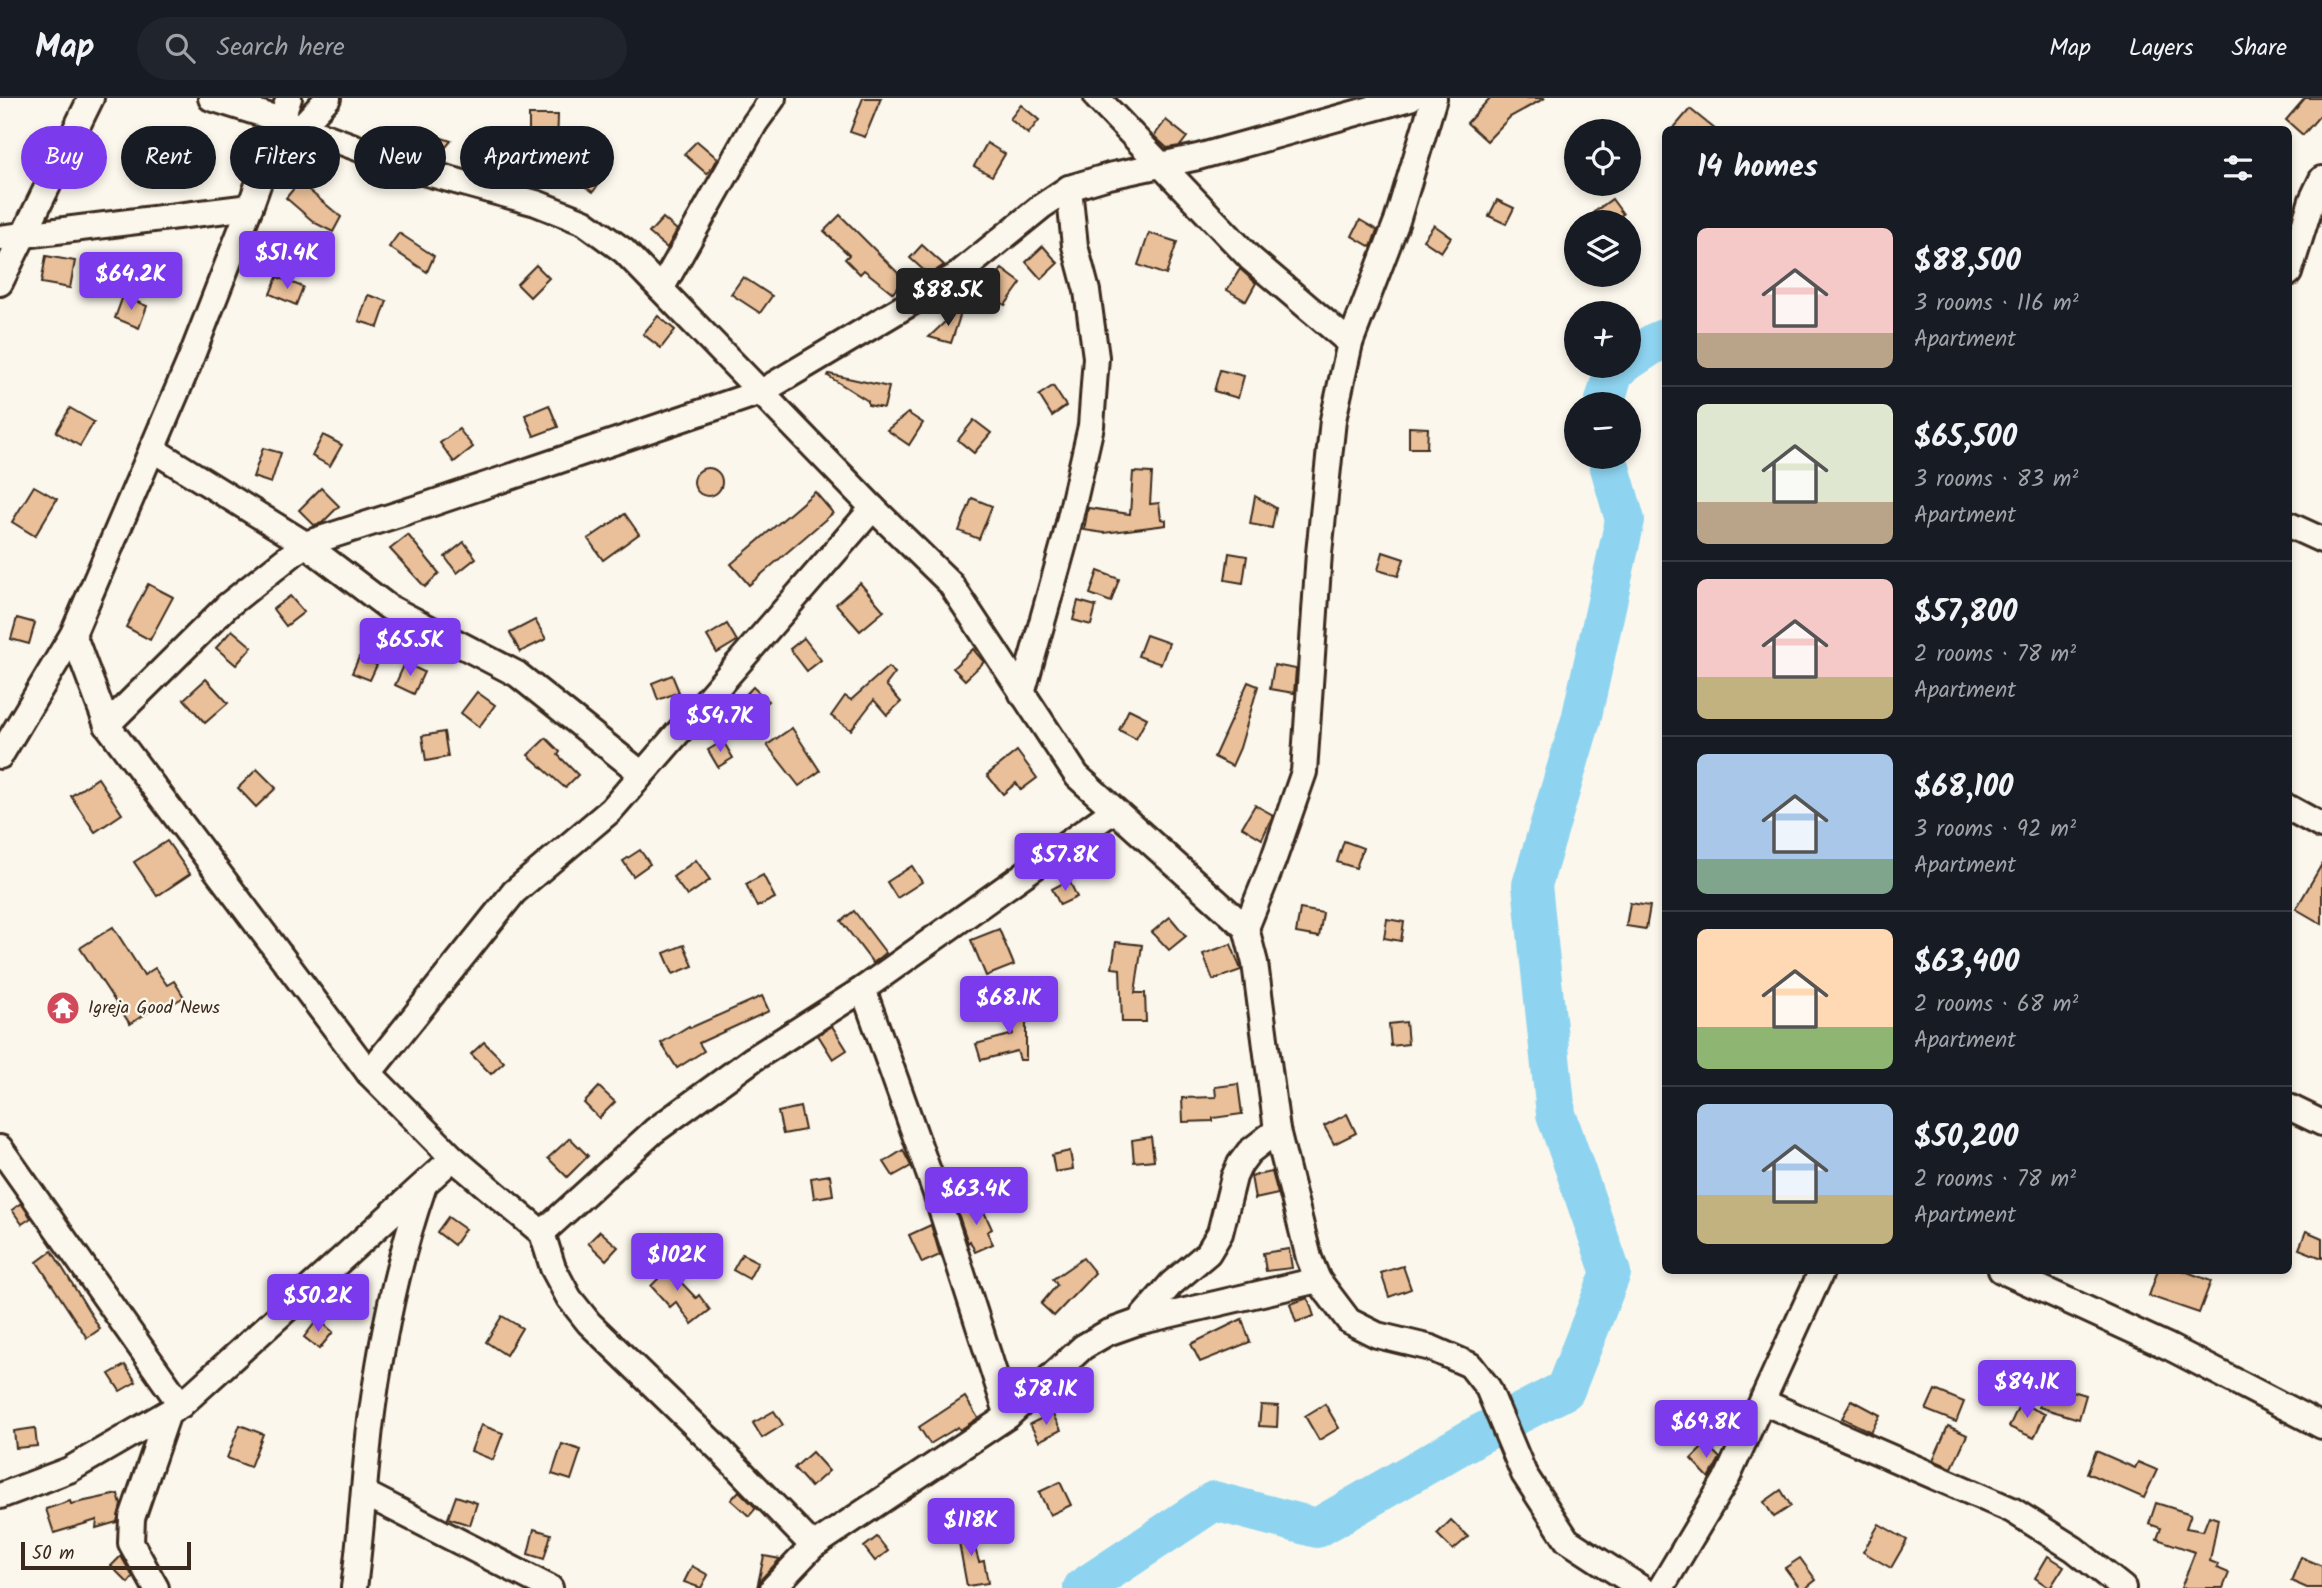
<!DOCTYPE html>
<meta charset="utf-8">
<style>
:root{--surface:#171b24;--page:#20242c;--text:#f1f3f6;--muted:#9ea1a6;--line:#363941;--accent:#7c3aed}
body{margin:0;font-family:Kalam,sans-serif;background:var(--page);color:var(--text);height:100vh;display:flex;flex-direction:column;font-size:26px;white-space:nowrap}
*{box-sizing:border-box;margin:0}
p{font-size:23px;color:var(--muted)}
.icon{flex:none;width:38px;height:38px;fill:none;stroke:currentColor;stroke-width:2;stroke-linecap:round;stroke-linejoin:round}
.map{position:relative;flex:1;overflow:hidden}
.side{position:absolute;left:1662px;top:28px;width:630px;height:1148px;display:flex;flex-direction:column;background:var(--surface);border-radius:10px;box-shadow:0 4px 10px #0003}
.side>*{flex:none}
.guide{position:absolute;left:21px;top:28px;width:665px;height:63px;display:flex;gap:14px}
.tools{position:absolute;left:1564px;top:21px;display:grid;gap:14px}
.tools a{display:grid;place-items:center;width:77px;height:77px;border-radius:50%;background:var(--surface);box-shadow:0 4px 10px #0003;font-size:35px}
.scale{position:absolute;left:21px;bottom:18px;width:170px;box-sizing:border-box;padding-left:7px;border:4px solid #3b2a1e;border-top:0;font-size:19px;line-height:24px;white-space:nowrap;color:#3b2a1e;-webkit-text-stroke:5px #fbf7ec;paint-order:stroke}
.price{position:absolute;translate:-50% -60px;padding:0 16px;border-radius:7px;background:var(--accent);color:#fff;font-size:23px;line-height:46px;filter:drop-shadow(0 2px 4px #0008)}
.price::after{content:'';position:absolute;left:50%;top:42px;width:21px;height:16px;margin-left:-10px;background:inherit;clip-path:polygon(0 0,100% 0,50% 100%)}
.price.active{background:#222;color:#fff}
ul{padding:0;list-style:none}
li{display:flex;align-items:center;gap:21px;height:175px;padding:0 35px}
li+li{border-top:2px solid var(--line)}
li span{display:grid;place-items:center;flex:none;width:196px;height:140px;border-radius:10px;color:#555}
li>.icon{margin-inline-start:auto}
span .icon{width:84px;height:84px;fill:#fffc;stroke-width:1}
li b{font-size:30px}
h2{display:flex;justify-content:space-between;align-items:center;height:84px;padding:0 35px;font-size:30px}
.pill{padding:0 24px;border-radius:32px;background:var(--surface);box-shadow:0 4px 10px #0003;font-size:24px;line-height:63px}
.pill.active{background:var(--accent);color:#fff}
header{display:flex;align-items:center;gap:42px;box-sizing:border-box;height:98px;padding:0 35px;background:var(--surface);border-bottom:2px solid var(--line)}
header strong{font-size:33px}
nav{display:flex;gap:38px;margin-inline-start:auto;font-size:24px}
.search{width:490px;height:63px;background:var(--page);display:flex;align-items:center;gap:18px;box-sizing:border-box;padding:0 24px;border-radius:38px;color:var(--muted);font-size:26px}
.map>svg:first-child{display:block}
</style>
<header>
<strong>Map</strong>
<div class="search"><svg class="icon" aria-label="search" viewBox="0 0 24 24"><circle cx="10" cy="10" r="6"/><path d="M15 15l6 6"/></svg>Search here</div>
<nav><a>Map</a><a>Layers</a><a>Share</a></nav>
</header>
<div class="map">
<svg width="2322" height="1490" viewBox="0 0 2322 1490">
<rect width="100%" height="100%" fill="#fbf7ec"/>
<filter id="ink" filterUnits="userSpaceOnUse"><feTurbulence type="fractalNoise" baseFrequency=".0143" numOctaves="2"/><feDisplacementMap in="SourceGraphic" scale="14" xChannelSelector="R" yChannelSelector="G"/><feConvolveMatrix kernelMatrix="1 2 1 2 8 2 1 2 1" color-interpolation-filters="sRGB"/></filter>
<g filter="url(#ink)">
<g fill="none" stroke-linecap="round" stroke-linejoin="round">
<!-- river -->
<g stroke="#8ed4f0" stroke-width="40">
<polyline points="1629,262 1656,244 1666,240"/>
<polyline points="1604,306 1614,272 1621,268"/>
<polyline points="1083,1490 1214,1403 1317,1430 1478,1337 1565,1292 1611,1175 1556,1016 1532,787 1581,622 1625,422 1607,359"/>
</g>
</g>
<!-- building -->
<g fill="#e9c099" stroke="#3b2a1e" stroke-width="2">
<polygon points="863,0 881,0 865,39 850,34"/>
<polygon points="1490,0 1545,0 1510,19 1487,43 1467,25"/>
<polygon points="2305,0 2322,0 2322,15 2303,37 2286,22"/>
<polygon points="1021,7 1039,22 1028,36 1010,21"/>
<polygon points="1690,11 1716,32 1672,32"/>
<polygon points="529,17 558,17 557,50 602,81 593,94 547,64 522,70 529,55"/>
<polygon points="1166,22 1187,39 1180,48 1167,50 1154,38"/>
<polygon points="433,37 451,43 441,55 434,58 427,54 425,47 426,43"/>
<polygon points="697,43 718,61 707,76 684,56"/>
<polygon points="987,45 1005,56 992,78 974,68"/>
<polygon points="299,84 341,119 333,134 315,125 286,100"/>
<polygon points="1612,101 1623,116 1612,124 1601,124 1594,114"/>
<polygon points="1497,102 1514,110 1506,126 1489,118"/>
<polygon points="840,117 904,181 893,195 864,172 860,176 845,161 849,157 824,133"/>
<polygon points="663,120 677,132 667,150 649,135"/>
<polygon points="1360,122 1377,132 1371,149 1352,138"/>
<polygon points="1434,127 1451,139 1441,154 1423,142"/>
<polygon points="399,135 434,158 427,174 389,149"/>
<polygon points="1149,135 1177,144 1166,177 1138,167"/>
<polygon points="922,147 944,167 929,177 910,160"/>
<polygon points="1043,148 1058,165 1041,181 1026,164"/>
<polygon points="46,158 75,163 70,190 41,185"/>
<polygon points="536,167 549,180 530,199 517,186"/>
<polygon points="1002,171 1021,185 1005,207 985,193"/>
<polygon points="1240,171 1256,185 1246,203 1227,192"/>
<polygon points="277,179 303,189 296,207 270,196"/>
<polygon points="743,179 772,198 760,215 731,196"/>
<polygon points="368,197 387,203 378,229 359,223"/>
<polygon points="123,198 147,208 139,230 115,220"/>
<polygon points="964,206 951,245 929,239"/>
<polygon points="658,218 675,232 661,250 643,236"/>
<polygon points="1220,272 1244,278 1238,300 1214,293"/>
<polygon points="829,276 889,289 884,310 868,307 868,303 828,278"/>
<polygon points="1053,288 1066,308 1052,318 1039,297"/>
<polygon points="549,307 558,329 534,338 525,317"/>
<polygon points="70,310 94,324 80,348 56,334"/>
<polygon points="908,315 923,325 909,347 887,332"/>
<polygon points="974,322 991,335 974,355 958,342"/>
<polygon points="1409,329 1428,330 1427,350 1409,350"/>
<polygon points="459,331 473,349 454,364 440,345"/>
<polygon points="323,337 342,347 330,368 312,358"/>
<polygon points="263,350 281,355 271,385 253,379"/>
<circle cx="708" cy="384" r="14"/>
<polygon points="1133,374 1152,375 1150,406 1159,405 1161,421 1166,422 1166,427 1104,435 1084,432 1088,410 1130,416"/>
<polygon points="34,388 57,401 35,438 12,424"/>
<polygon points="321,390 339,408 322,425 314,427 299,412"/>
<polygon points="815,394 833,415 749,487 731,466"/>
<polygon points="1255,398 1276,410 1272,430 1250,426"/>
<polygon points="972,400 992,408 979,441 959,433"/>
<polygon points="625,416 639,436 603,462 588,441"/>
<polygon points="408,437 439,475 425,489 390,451"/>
<polygon points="464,444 476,460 457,475 445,459"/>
<polygon points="1383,454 1404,461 1398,478 1378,472"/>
<polygon points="1229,455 1247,458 1243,485 1225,482"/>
<polygon points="1098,473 1119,481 1111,504 1090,496"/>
<polygon points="860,485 884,513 860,533 836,506"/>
<polygon points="148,486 173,499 150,542 126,529"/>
<polygon points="290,498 304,514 286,528 273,511"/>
<polygon points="1078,503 1096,508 1091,527 1073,522"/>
<polygon points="17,520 35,525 29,546 11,541"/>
<polygon points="535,522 546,541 520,554 510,535"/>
<polygon points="727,526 737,543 717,555 707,538"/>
<polygon points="232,532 252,549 236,567 216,550"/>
<polygon points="1146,537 1169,545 1161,566 1138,558"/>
<polygon points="804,540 821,562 807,573 790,551"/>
<polygon points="973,551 984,564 965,582 953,570"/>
<polygon points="359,559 377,567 370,582 352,575"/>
<polygon points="405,565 424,574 414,596 395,587"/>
<polygon points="1274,567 1296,571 1294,595 1270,591"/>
<polygon points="888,569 895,575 886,587 901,604 887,617 874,602 851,632 831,618 845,598 851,602"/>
<polygon points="672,577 679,594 658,602 652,585"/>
<polygon points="206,581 228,605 205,625 184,601"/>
<polygon points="1248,584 1258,588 1240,650 1232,668 1214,659"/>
<polygon points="753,589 768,603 752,620 737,606"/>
<polygon points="477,594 495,607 479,629 461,615"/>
<polygon points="1129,611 1147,620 1136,641 1119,632"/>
<polygon points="792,630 820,673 799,688 767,647"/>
<polygon points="444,634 448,659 426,663 422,638"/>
<polygon points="546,640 560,654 558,657 578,677 565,690 528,657"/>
<polygon points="723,643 733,660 718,669 708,652"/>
<polygon points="1017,653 1037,680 1021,692 1016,685 1003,696 987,677"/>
<polygon points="257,671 276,690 256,709 238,690"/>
<polygon points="98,680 122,716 95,734 71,698"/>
<polygon points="1255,707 1273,717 1262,741 1242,729"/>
<polygon points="167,743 190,776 157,798 134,764"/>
<polygon points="1344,743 1363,750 1356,770 1337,764"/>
<polygon points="640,752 650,766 633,778 623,763"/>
<polygon points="696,762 710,782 687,798 673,779"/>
<polygon points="2322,766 2322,826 2296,811"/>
<polygon points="912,768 922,784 897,800 887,784"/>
<polygon points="763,777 775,800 757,809 746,786"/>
<polygon points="1069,782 1077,799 1060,807 1052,791"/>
<polygon points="1630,805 1650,808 1646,831 1626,828"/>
<polygon points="1300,811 1323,815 1319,839 1296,835"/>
<polygon points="854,813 886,855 873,865 841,823"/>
<polygon points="1170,819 1186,838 1169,852 1152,834"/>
<polygon points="1387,821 1404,824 1401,843 1384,840"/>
<polygon points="113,829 144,877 155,870 167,887 174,883 184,899 165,910 162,905 130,926 80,850"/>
<polygon points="999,831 1014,867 986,878 971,842"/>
<polygon points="1116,844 1142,847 1135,895 1145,895 1146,924 1122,924 1120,871 1112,870"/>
<polygon points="1231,846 1241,872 1213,882 1203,856"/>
<polygon points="684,847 693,868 673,876 664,855"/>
<polygon points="762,898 769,913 699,945 704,953 677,970 661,945 689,928 690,930"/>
<polygon points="1025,904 1030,923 1026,924 1026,962 1020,962 1017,953 981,962 976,946 1013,936 1006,908"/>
<polygon points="1406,924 1408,946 1391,948 1389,926"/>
<polygon points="832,928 847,952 833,961 818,937"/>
<polygon points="484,944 504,964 491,976 471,956"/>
<polygon points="1238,986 1242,1016 1213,1020 1213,1023 1183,1024 1182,1000 1216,999 1215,989"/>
<polygon points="599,989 615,1004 599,1020 584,1005"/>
<polygon points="800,1009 805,1032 783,1036 778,1014"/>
<polygon points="1347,1016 1356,1035 1334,1046 1324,1028"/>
<polygon points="1151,1039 1154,1062 1134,1064 1132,1042"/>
<polygon points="570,1040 588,1058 567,1079 548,1060"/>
<polygon points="903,1052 911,1068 893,1078 884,1064"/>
<polygon points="1070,1053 1073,1071 1055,1074 1052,1057"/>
<polygon points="1272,1074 1278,1096 1255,1101 1251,1078"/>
<polygon points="830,1077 833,1097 814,1100 811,1080"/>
<polygon points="21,1105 31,1120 22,1126 12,1112"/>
<polygon points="980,1105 992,1131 987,1134 993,1146 975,1154 970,1143 968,1145 958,1115"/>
<polygon points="448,1119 465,1131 454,1147 437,1134"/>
<polygon points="931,1127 940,1157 922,1165 909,1137"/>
<polygon points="600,1133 618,1149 606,1162 588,1145"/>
<polygon points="2306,1133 2322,1140 2322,1160 2299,1151"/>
<polygon points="1289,1151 1292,1170 1266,1173 1263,1155"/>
<polygon points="52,1153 100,1231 87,1240 37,1164"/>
<polygon points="742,1156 758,1164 749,1181 733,1172"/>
<polygon points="658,1160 696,1200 699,1197 710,1212 692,1226 676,1204 670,1209 651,1188 658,1181 649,1168"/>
<polygon points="1083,1160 1095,1175 1054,1218 1041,1206 1057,1187 1053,1181"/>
<polygon points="1403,1168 1411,1191 1389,1199 1381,1175"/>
<polygon points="2158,1172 2182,1172 2211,1183 2199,1215 2149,1198"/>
<polygon points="1308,1200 1314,1218 1296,1224 1290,1206"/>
<polygon points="502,1218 522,1230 506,1257 486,1244"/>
<polygon points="318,1221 333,1234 319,1251 304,1239"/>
<polygon points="1242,1221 1250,1244 1200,1264 1191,1246"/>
<polygon points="125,1267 136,1284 120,1293 109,1276"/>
<polygon points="2046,1285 2086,1297 2079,1321 2039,1309"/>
<polygon points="1935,1292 1964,1304 1956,1324 1926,1312"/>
<polygon points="965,1299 978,1320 960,1332 958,1329 930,1346 919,1329"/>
<polygon points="1852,1302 1880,1317 1871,1334 1842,1320"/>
<polygon points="2020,1305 2045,1316 2034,1340 2009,1329"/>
<polygon points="1325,1306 1339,1330 1319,1342 1305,1318"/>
<polygon points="1261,1307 1278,1308 1277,1329 1259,1328"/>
<polygon points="774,1313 783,1327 762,1340 753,1325"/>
<polygon points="1052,1315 1061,1332 1039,1343 1030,1326"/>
<polygon points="240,1327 263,1336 250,1369 227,1360"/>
<polygon points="481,1327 503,1335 493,1362 471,1353"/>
<polygon points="1948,1328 1967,1337 1952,1370 1933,1362"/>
<polygon points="35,1330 37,1348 16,1350 14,1333"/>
<polygon points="562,1346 581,1352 571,1382 552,1376"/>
<polygon points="1706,1346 1720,1360 1709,1380 1691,1361"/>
<polygon points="2096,1353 2135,1370 2138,1364 2157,1372 2144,1400 2087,1375"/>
<polygon points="812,1354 829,1373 811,1389 794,1370"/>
<polygon points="1060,1384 1071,1407 1050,1417 1039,1394"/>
<polygon points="1781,1392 1791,1408 1774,1419 1764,1404"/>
<polygon points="739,1393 756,1410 749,1418 731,1402"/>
<polygon points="118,1396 121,1407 117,1424 96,1430 97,1422 54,1435 46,1411 70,1403 71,1406"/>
<polygon points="456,1398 477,1405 470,1427 448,1420"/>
<polygon points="2156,1405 2191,1416 2186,1430 2203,1433 2209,1418 2218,1421 2210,1463 2218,1466 2217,1470 2229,1475 2223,1490 2181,1490 2195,1454 2157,1441 2161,1430 2149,1426"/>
<polygon points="1451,1422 1468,1439 1453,1452 1437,1436"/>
<polygon points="968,1425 979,1464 984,1463 988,1485 967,1488 956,1428"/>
<polygon points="1879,1426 1907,1442 1891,1470 1863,1454"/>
<polygon points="534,1431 551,1436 544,1461 528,1456"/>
<polygon points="877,1439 888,1453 875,1463 864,1449"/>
<polygon points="121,1458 133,1479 128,1485 111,1468"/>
<polygon points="764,1458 780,1461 762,1480 757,1490"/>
<polygon points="2048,1458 2064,1468 2050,1490 2035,1480"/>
<polygon points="2301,1459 2322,1468 2322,1490 2307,1490 2291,1483"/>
<polygon points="1800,1460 1816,1482 1806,1490 1800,1490 1785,1470"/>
<polygon points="692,1468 708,1477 701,1490 684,1484"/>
</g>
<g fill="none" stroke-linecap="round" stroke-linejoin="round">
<defs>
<g id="minor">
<polyline points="211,0 281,22 423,74 536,105 584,124 624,153 873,410 950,485 1077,678 1246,830 1255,865 1277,1032 1309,1160 1318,1182 1349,1223 1377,1237 1431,1250 1470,1267 1488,1290 1524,1376 1567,1442 1641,1490"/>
<polyline points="1097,0 1250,160 1350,245"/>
<polyline points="300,30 328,0"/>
<polyline points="0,140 250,109"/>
<polyline points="2289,175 2312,102 2322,81"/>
<polyline points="0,185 91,0"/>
<polyline points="661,191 755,25 773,0"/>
<polyline points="152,351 305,446 388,509 517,576 642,676"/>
<polyline points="2289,427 2322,442"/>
<polyline points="1022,596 1065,442 1091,328 1096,259 1087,193 1075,148 1069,90"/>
<polyline points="107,627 227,508 305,446 430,406 761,294 956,178 1042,108 1069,90 1109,78 1198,59 1410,0"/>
<polyline points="0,658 73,536 189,265 250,109 289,0"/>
<polyline points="2289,710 2322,728"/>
<polyline points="1246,830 1273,763 1304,674 1319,455 1333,322 1350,245 1397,123 1434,0"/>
<polyline points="863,891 937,1098 1008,1318"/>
<polyline points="369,975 514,794 611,712 873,410"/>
<polyline points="2289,1009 2322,1025"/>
<polyline points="0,1050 181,1307"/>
<polyline points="453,1060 542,1135 553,1170 569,1200 589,1225 720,1352 813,1448"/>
<polyline points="542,1135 654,1033 753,961 863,891 1113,713"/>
<polyline points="2001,1172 2169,1249 2322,1328"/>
<polyline points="1138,1224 1171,1186 1208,1155 1220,1135 1234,1079 1240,1066 1249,1054 1277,1032"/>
<polyline points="1763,1304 2012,1412 2074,1451 2123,1490"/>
<polyline points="364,1395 550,1490"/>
<polyline points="0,1398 69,1372 181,1307 453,1060 369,975 107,627 73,536"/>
<polyline points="156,1490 131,1445 132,1420 168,1315"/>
<path d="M 354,1490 C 361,1437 364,1383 370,1330 C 380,1249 396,1168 423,1090"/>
<polyline points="773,1490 813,1448 1008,1318 1083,1249 1107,1235 1138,1224 1318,1182"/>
<polyline points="1661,1490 1728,1378 1822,1172"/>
</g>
</defs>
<!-- minor casing -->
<use href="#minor" stroke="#3b2a1e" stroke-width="30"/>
<!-- minor -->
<use href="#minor" stroke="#fbf7ec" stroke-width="24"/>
</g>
</g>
<!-- icons -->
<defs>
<symbol id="temple-disc" viewBox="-11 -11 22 22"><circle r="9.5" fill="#d1495b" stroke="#fbf7ec"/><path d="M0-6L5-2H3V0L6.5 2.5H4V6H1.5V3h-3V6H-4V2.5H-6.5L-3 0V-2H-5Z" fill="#fff"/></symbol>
</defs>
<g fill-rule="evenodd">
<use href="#temple-disc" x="44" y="891" width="38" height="38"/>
</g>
<g text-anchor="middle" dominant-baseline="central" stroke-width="5" stroke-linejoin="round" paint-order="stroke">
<!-- poi labels -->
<g font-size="18" fill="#3b2a1e" stroke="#fbf7ec" text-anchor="start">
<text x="88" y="910">Igreja Good News</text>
</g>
</g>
</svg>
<div class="tools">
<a><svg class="icon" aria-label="locate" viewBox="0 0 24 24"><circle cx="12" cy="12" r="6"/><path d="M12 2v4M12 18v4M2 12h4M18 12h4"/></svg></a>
<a><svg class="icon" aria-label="layers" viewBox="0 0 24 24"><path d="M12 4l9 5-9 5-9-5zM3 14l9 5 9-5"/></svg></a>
<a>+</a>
<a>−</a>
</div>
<div class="scale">50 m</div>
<b class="price" style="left:287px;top:193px">$51.4K</b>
<b class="price" style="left:131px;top:214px">$64.2K</b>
<b class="price active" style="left:948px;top:230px">$88.5K</b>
<b class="price" style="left:410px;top:580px">$65.5K</b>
<b class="price" style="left:720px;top:656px">$54.7K</b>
<b class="price" style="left:1065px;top:795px">$57.8K</b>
<b class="price" style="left:1009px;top:938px">$68.1K</b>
<b class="price" style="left:976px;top:1129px">$63.4K</b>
<b class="price" style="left:677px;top:1195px">$102K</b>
<b class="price" style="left:318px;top:1236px">$50.2K</b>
<b class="price" style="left:2027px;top:1322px">$84.1K</b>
<b class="price" style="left:1046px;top:1329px">$78.1K</b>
<b class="price" style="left:1706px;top:1362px">$69.8K</b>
<b class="price" style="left:971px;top:1460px">$118K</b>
<div class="guide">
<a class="pill active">Buy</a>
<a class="pill">Rent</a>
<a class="pill">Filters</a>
<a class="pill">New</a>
<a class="pill">Apartment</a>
</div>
<section class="side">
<h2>14 homes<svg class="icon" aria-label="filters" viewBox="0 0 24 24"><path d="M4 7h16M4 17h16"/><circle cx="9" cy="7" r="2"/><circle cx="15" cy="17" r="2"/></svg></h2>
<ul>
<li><span style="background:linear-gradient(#f6c9c9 75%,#b9a48a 0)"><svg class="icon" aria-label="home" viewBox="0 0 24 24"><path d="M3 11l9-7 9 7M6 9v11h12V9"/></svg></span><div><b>$88,500</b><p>3 rooms · 116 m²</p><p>Apartment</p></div></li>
<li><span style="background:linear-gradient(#dfe7d0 70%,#b9a48a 0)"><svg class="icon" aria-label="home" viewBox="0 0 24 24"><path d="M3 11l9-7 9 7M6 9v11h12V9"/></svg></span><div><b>$65,500</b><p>3 rooms · 83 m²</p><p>Apartment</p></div></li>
<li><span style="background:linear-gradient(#f6c9c9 70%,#c2b280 0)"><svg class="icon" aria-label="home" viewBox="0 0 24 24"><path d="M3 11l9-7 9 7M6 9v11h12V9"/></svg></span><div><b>$57,800</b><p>2 rooms · 78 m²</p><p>Apartment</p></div></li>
<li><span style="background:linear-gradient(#a9c7e8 75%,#7fa58c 0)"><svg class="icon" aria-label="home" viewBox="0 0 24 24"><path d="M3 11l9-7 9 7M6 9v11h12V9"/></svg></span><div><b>$68,100</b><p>3 rooms · 92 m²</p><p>Apartment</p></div></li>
<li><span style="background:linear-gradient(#ffd9b3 70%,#8fb573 0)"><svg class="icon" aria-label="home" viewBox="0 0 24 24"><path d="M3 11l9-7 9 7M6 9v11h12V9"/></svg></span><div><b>$63,400</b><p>2 rooms · 68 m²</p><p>Apartment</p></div></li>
<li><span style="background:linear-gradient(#a9c7e8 65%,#c2b280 0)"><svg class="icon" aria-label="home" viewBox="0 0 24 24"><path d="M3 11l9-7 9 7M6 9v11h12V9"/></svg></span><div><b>$50,200</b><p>2 rooms · 78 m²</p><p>Apartment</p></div></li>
</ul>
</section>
</div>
